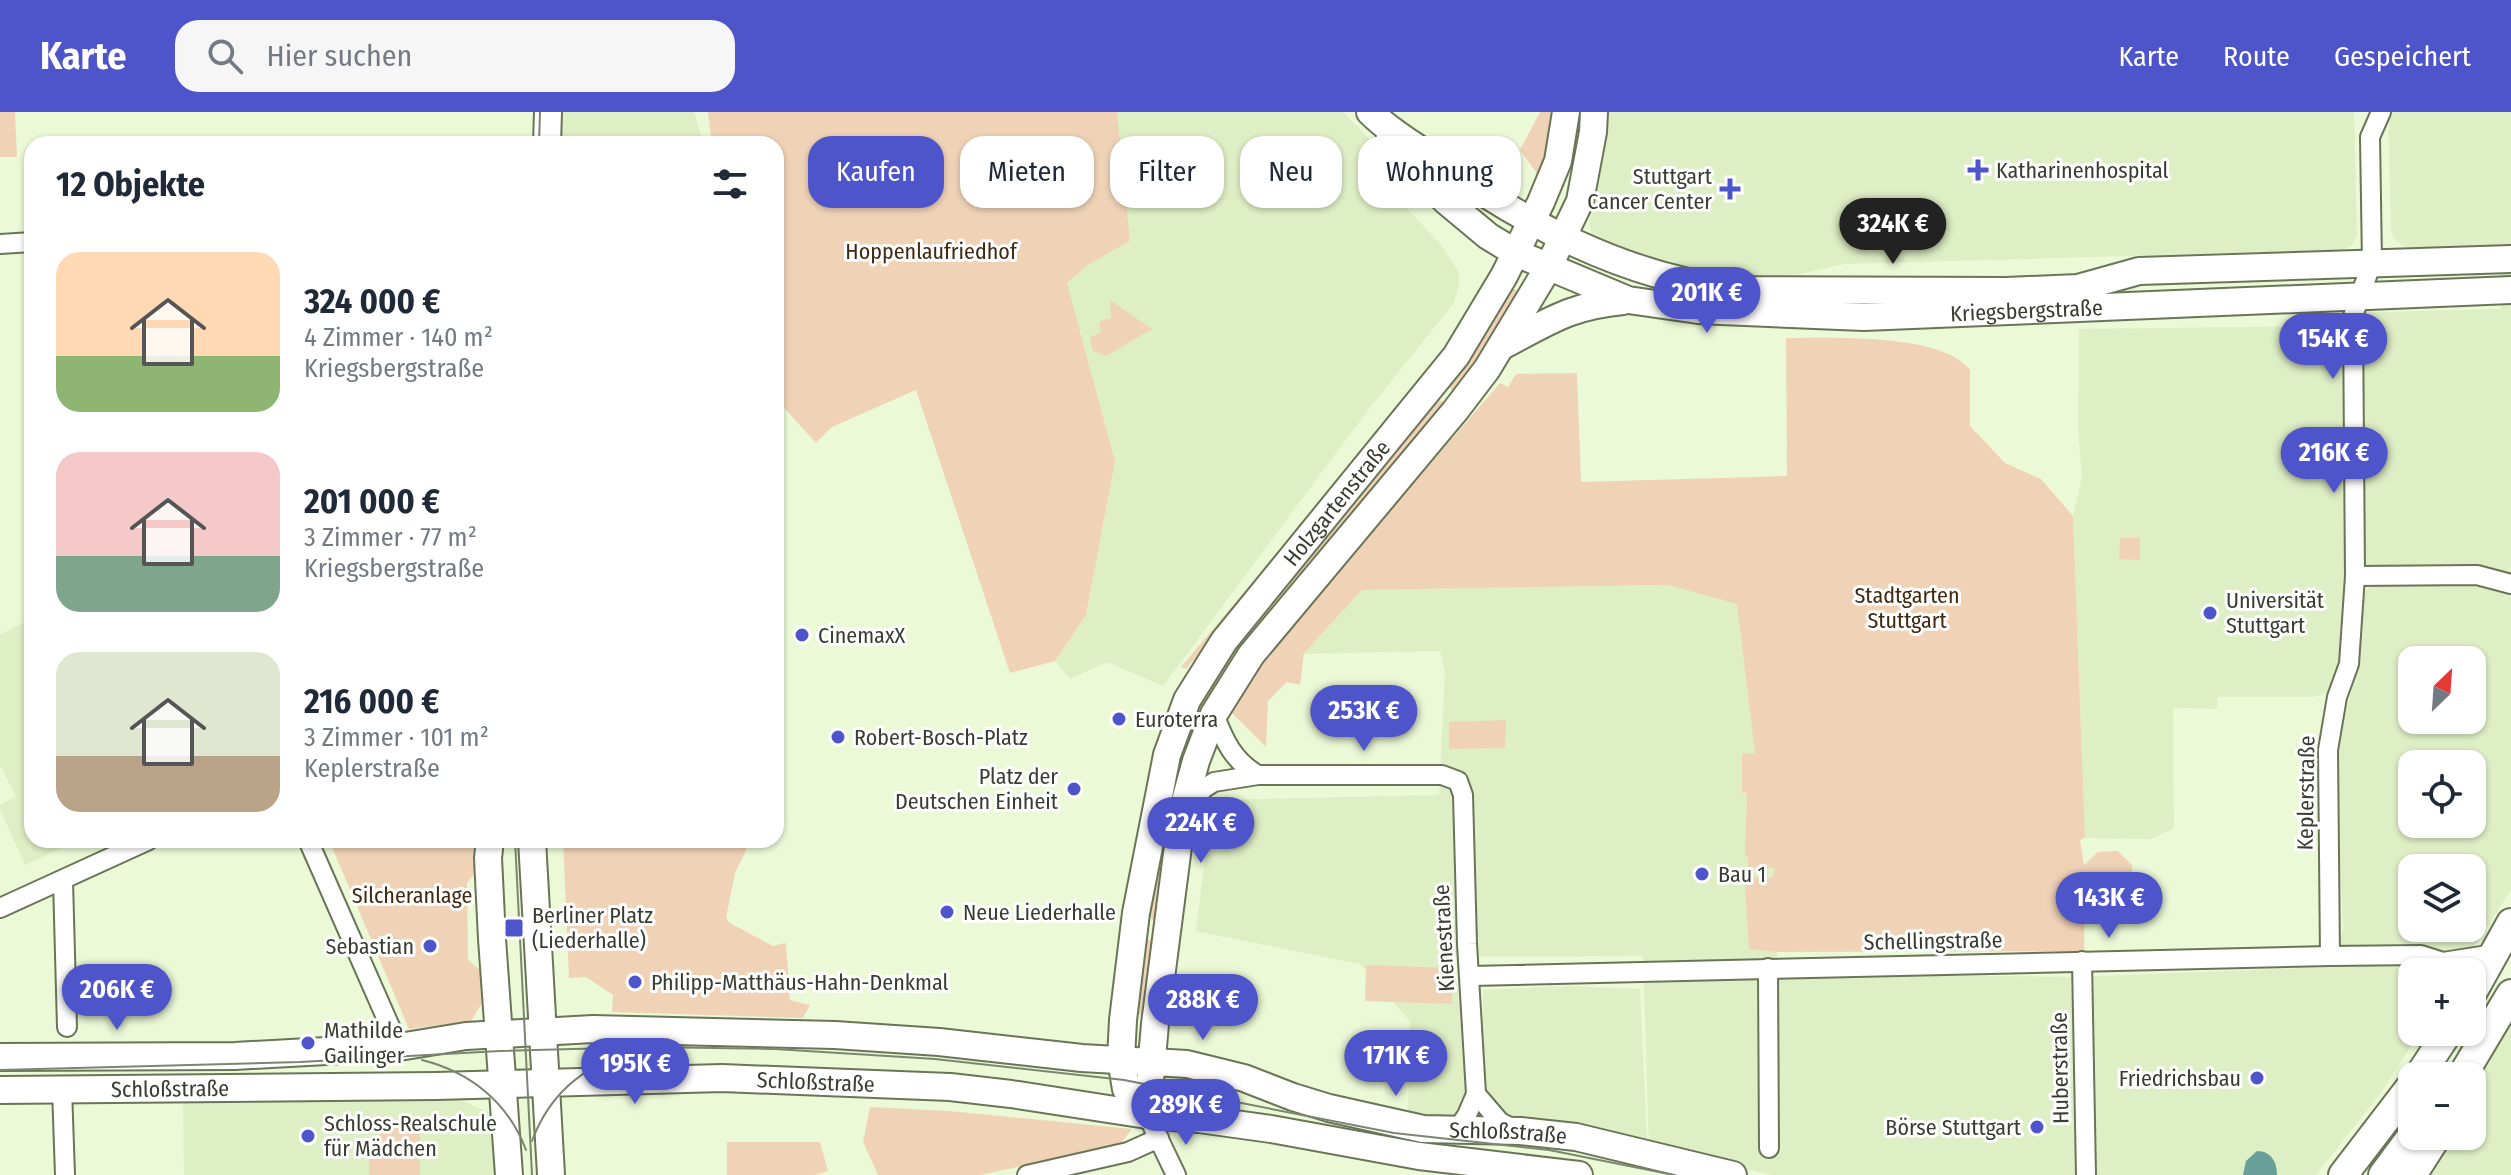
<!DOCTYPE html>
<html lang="de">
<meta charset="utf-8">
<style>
:root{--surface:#fff;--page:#f6f6f7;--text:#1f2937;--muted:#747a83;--accent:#4e54ca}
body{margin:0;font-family:"Fira Sans Condensed",sans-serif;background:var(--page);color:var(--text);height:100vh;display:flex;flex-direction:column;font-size:30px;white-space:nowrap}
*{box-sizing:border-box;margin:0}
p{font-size:26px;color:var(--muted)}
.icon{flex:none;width:44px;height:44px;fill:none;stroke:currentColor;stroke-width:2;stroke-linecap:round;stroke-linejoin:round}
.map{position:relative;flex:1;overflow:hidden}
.details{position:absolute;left:24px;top:24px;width:760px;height:712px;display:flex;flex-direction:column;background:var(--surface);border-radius:24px;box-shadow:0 2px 6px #0004}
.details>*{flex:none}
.banner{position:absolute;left:808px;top:24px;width:760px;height:72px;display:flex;gap:16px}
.needle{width:52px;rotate:25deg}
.tools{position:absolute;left:2398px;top:534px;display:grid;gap:16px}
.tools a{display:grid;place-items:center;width:88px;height:88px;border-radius:16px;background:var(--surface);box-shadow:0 2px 6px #0004;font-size:40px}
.price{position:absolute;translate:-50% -68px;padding:0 18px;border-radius:28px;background:var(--accent);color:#fff;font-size:26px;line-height:52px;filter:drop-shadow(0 2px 4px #0008)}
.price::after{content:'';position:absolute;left:50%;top:48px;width:24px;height:18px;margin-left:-12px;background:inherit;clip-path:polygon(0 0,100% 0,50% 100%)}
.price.current{background:#222;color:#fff}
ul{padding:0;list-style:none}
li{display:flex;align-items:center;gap:24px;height:200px;padding:0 32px}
li span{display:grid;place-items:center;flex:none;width:224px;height:160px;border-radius:24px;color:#555}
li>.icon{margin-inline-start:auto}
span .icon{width:96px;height:96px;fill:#fffc;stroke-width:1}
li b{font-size:34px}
h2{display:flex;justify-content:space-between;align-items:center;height:96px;padding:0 32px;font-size:34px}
.tag{padding:0 28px;border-radius:24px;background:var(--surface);box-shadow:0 2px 6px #0004;font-size:28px;line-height:72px}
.tag.current{background:var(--accent);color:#fff}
header{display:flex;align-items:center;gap:48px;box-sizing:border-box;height:112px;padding:0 40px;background:var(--accent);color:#fff}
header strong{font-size:38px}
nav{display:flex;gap:44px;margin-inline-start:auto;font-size:28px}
.search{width:560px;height:72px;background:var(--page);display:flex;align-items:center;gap:20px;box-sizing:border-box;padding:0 28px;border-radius:24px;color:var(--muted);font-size:30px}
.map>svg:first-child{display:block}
</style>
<header>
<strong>Karte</strong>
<div class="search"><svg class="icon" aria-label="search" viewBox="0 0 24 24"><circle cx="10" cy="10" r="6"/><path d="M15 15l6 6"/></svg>Hier suchen</div>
<nav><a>Karte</a><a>Route</a><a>Gespeichert</a></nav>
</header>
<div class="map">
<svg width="2511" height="1063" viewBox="0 0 2511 1063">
<rect width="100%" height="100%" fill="#ebf9d7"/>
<!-- built -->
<g fill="#deeec5" fill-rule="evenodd">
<polygon points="558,0 694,0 703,32 558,32"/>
<polygon points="1108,0 1343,0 1389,47 1384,72 1442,134 1459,161 1459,172 1454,191 1368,298 1163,574 1107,550 1070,567 1055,549 1086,503 1115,349 1067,171 1088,153 1130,129"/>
<polygon points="1605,0 2354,0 2357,124 2352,133 2342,138 1843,152 1787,165 1756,167 1684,160 1600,131 1592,123 1589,111 1608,14"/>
<polygon points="2388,0 2511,0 2511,479 2509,451 2508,461 2485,454 2344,455 2345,541 2332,579 2312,585 2218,585 2217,597 2173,596 2174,716 2152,727 2085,726 2073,404 2082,365 2078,317 2079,217 2330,214 2348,201 2501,197 2502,135 2418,138 2403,134 2393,125 2391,117"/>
<path d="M 2484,472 L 2511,482 L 2511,778 L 2458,860 L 2412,860 L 2412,920 L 2420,920 L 2382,979 L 2316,1063 L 1772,1063 L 1649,1033 L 1643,844 L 1455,845 L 1467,984 L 1454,1008 L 1408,1007 L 1410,909 L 1360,852 L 1196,819 L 1212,688 L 1439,683 L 1445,558 L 1440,539 L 1303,542 L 1362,478 L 1668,473 L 1737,491 L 1755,638 L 1776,755 L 1772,766 L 1781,831 L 1777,840 L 1778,861 L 2073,865 L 2337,855 L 2343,815 L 2335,637 L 2358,556 L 2362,485 L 2368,476 L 2374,474 ZM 2412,548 L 2472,548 L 2472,608 L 2412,608 ZM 2412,652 L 2472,652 L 2472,712 L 2412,712 ZM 2412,756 L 2472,756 L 2472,816 L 2412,816 Z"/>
<polygon points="32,506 32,728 78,728 25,753 0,697 0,693 16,684 0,653 0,523"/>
<polygon points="1568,874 1640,877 1647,1032 1505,1001 1483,982 1483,878"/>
<polygon points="2511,906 2511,1063 2415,1063 2439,1024 2472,1024 2472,970"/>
<polygon points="183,985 455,986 488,1000 497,1011 501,1063 184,1063"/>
</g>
<!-- green -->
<g fill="#f0d3b7">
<polygon points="0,0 15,0 17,45 0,45"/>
<polygon points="708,0 1117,0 1130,129 1088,153 1067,171 1115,349 1086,503 1055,549 1010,561 916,278 832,315 816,331 776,287 776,32 712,32"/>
<polygon points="1540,0 1552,0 1550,24 1538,63 1520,38"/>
<polygon points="1510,175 1521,180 1456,280 1444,272"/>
<polygon points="1110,188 1152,217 1106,244 1093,239 1090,226 1101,220 1099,210 1111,206"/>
<path d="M 1786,226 C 1831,226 1942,221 1970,258 L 1970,314 L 2005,351 L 2041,367 L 2073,404 L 2085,726 L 2080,728 L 2084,753 L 2098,740 L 2118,739 L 2132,753 L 2132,773 L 2119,787 L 2099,787 L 2085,774 L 2084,839 L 1777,840 L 1749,837 L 1745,772 L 1749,772 L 1748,765 L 1772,766 L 1775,756 L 1748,755 L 1748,746 L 1745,744 L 1747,681 L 1742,681 L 1742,642 L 1755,641 L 1737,492 L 1668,473 L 1362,478 L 1304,541 L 1300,573 L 1287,570 L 1268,589 L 1266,635 L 1228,597 L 1254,555 L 1500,271 L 1508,275 L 1516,262 L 1577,261 L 1581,370 L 1787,364 Z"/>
<polygon points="1434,288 1443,289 1445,295 1199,607 1192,604 1216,554"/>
<polygon points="1321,389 1325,391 1186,557 1181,555"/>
<polygon points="2120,426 2140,426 2140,448 2119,447"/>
<polygon points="1506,608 1505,636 1449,637 1449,610"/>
<polygon points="1172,657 1182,659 1157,810 1155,810 1150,805"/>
<polygon points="329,728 479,728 478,757 467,771 468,848 482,859 484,888 471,909 409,917"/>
<polygon points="563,728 751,728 735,761 726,806 730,811 773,834 786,831 790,888 810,893 803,906 612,900 613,883 586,865 569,866"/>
<polygon points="1147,828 1155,828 1148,904 1136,902"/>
<polygon points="1366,853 1453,856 1452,892 1365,889"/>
<polygon points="870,995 949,999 1132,1017 1120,1032 981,1063 878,1063 863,1030"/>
<polygon points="379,1014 420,1014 420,1063 369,1063 369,1033 379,1033"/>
<polygon points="727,1030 820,1030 828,1059 815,1063 727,1063"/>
</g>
<!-- water -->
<path fill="#68a099" d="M 2257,1039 C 2271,1039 2277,1050 2277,1063 L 2243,1063 L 2246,1049 Z"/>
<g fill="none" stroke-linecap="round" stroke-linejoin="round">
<defs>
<g id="street">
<polyline points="0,132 32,130"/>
<polyline points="2355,464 2477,463 2511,472"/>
<path d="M 1214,602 C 1224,628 1233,649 1258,663"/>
<polyline points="1186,695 1194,691 1203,677 1214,670 1258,663 1442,663 1458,669 1463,683 1467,832 1476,982 1467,1003 1457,1018"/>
<polyline points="308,728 399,935"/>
<polyline points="63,769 67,915"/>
<polyline points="0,796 149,728"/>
<polyline points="2330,844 2328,638 2337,585 2349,552 2355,464 2353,204 2372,150 2370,25 2381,0"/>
<polyline points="2082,849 2086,1063"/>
<polyline points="1768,856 1769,1036"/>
<polyline points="1471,864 2330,844 2421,843 2443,850 2494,842"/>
<polyline points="62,977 65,1063"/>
<polyline points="1476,982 1500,1010 1514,1017"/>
<polyline points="1153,1015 1176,1063"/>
<polyline points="1027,1063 1128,1040 1159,1026"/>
</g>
<g id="secondary">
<path d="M 1370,0 C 1389,19 1412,32 1434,47 C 1523,111 1624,165 1735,178 L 2006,179 L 2078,176 L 2139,159 L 2511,147"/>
<path id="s1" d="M 1390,25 L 1400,43 L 1446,89 L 1488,124 L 1516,141 L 1628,188 L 1698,198 L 1864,205 L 2511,178"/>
<polyline points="547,32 548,0"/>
<path d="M 1504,233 C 1550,209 1570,194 1623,189"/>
<polyline points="490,728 488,746 492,827 509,1063"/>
<polyline points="532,728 551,1063"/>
<path id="s2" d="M 0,945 L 235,944 L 399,935 L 466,924 L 593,917 L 835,923 L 939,930 L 1082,946 L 1187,952 L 1244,966 L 1293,985 L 1329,996 L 1387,1009 L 1423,1017 L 1520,1019 L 1576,1025 L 1733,1063"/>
<path id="s3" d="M 0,978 L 436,974 L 722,966 L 950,975 L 1011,982 L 1147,1003 L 1199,1007 L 1271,1017 L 1419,1044 L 1579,1063"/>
<path id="s4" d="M 1147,1003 L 1126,977 L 1121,947 L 1123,908 L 1136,801 L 1167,643 L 1187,588 L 1224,529 L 1456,244 L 1504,164 L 1541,90 L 1558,49 L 1566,0"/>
<polyline points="1147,1003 1155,912 1183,696 1196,649 1214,602 1251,543 1455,299 1487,257 1548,156 1580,89 1593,20 1594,0"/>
</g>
<g id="primary">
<polyline points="2472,881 2511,811"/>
<polyline points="2419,964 2448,920"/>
<polyline points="2462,964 2511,882"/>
<polyline points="2343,1063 2412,973"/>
<polyline points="2383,1063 2412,1024"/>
<polyline points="2412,1063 2437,1024"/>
</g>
</defs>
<!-- street casing -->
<use href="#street" stroke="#6a7557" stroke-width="22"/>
<!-- secondary casing -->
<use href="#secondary" stroke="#6a7557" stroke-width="30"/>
<!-- primary casing -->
<use href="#primary" stroke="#6a7557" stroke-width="32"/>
<!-- street -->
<use href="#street" stroke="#fff" stroke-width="18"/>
<!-- secondary -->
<use href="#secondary" stroke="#fff" stroke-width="26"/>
<!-- primary -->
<use href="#primary" stroke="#fff" stroke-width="28"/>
<!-- tram -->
<g stroke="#7c8570" stroke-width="2">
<polyline points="539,32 540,0"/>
<polyline points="515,728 532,1063"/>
<path d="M 422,948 C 470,960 508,990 526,1038"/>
<polyline points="0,958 300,950 500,939 647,935 775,937 935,947 1124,968 1394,1021 1549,1038 1674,1063"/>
<path d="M 532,1029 C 549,983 581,955 628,941"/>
</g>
</g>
<!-- markers -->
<g fill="#4e54ca" stroke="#fff" stroke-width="3">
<path d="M1974 46h8v8h8v8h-8v8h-8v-8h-8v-8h8z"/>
<path d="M1726 65h8v8h8v8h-8v8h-8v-8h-8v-8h8z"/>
<circle cx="2210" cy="501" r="8"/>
<circle cx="802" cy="523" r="8"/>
<circle cx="1119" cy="607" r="8"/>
<circle cx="838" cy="625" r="8"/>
<circle cx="1074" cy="677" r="8"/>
<circle cx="1702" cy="762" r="8"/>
<circle cx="947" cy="800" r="8"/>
<rect x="504" y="806" width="20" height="20" rx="4"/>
<circle cx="430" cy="834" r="8"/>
<circle cx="635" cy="870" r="8"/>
<circle cx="308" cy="931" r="8"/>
<circle cx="2257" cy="966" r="8"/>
<circle cx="2037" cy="1015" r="8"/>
<circle cx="308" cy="1024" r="8"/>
</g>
<g text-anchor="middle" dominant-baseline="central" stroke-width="6" stroke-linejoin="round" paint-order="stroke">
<!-- poi labels -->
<g font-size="22" fill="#373d2f" stroke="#fff" text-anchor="start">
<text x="1996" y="58">Katharinenhospital</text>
<text x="1712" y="64" text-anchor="end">Stuttgart<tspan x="1712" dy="25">Cancer Center</tspan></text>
<text x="2226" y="488">Universität<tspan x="2226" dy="25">Stuttgart</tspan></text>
<text x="818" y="523">CinemaxX</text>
<text x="1135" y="607">Euroterra</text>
<text x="854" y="625">Robert-Bosch-Platz</text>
<text x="1058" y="664" text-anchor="end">Platz der<tspan x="1058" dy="25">Deutschen Einheit</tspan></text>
<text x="1718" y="762">Bau 1</text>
<text x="963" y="800">Neue Liederhalle</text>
<text x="532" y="803">Berliner Platz<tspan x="532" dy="25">(Liederhalle)</tspan></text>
<text x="414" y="834" text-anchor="end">Sebastian</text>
<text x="651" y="870">Philipp-Matthäus-Hahn-Denkmal</text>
<text x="324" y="918">Mathilde<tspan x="324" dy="25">Gailinger</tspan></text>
<text x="2241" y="966" text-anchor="end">Friedrichsbau</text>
<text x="324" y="1011">Schloss-Realschule<tspan x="324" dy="25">für Mädchen</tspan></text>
<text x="2021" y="1015" text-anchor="end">Börse Stuttgart</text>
</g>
<!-- park labels -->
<g font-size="22" fill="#41280e" stroke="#fff">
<text x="931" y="139">Hoppenlaufriedhof</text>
<text x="1907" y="483">Stadtgarten<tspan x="1907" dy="25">Stuttgart</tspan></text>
<text x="412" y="783">Silcheranlage</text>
</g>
<!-- street labels -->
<g font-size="22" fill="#373d2f" stroke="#fff">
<text stroke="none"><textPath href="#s1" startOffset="694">Kriegsbergstraße</textPath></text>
<text stroke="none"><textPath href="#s4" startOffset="678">Holzgartenstraße</textPath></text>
<text transform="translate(2306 681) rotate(-89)">Keplerstraße</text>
<text transform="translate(1444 826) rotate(-93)">Kienestraße</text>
<text transform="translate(1933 829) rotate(-1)">Schellingstraße</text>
<text transform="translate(2060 956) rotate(-91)">Huberstraße</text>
<text stroke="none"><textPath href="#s3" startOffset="816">Schloßstraße</textPath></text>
<text stroke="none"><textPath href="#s3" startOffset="170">Schloßstraße</textPath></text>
<text stroke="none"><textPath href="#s2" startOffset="1520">Schloßstraße</textPath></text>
</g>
</g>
</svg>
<div class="tools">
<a><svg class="needle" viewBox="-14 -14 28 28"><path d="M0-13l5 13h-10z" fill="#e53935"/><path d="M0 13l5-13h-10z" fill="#747a83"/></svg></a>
<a><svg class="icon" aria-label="locate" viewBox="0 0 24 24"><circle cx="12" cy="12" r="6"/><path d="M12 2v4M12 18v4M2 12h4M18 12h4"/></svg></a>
<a><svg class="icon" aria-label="layers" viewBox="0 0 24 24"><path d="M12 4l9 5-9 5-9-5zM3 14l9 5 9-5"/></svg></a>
<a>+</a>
<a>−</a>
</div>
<b class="price current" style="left:1893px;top:154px">324K €</b>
<b class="price" style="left:1707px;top:223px">201K €</b>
<b class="price" style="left:2333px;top:269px">154K €</b>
<b class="price" style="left:2334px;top:383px">216K €</b>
<b class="price" style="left:1364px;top:641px">253K €</b>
<b class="price" style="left:1201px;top:753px">224K €</b>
<b class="price" style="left:2109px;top:828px">143K €</b>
<b class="price" style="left:117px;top:920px">206K €</b>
<b class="price" style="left:1203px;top:930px">288K €</b>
<b class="price" style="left:1396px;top:986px">171K €</b>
<b class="price" style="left:635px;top:994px">195K €</b>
<b class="price" style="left:1186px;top:1035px">289K €</b>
<div class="banner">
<a class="tag current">Kaufen</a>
<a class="tag">Mieten</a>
<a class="tag">Filter</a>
<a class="tag">Neu</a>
<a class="tag">Wohnung</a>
</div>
<section class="details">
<h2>12 Objekte<svg class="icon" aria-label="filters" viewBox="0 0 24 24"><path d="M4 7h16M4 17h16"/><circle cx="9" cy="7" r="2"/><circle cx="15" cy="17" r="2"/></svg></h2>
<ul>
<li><span style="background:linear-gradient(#ffd9b3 65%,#8fb573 0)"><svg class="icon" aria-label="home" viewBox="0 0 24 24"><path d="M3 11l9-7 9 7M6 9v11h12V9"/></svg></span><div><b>324 000 €</b><p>4 Zimmer · 140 m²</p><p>Kriegsbergstraße</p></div></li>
<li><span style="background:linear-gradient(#f6c9c9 65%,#7fa58c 0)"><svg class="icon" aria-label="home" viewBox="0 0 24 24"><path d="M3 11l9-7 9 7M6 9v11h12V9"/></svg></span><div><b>201 000 €</b><p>3 Zimmer · 77 m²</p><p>Kriegsbergstraße</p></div></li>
<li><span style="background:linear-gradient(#dfe7d0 65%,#b9a48a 0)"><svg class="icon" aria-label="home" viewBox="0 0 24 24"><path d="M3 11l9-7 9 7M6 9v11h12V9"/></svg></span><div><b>216 000 €</b><p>3 Zimmer · 101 m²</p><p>Keplerstraße</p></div></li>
</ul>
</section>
</div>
